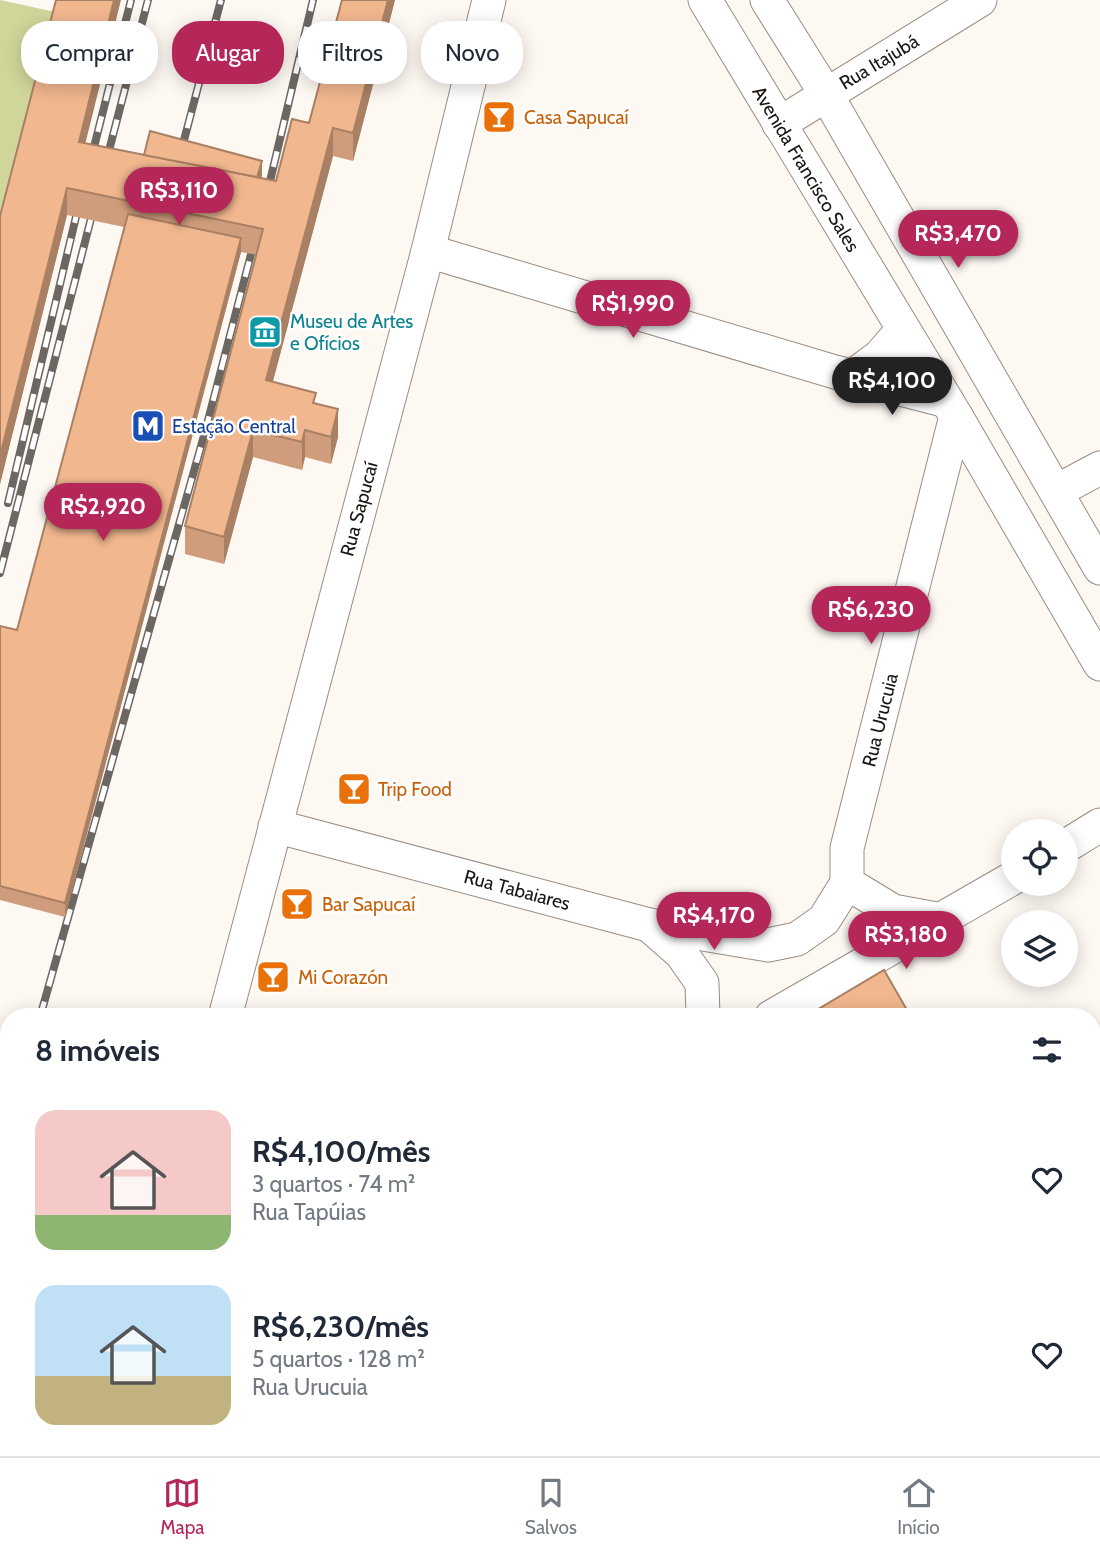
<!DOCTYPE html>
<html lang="pt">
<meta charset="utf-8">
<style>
:root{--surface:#fff;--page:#f6f6f7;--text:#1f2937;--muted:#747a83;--line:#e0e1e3;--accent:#b52659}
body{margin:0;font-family:Cabin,sans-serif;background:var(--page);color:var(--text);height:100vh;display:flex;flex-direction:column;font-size:26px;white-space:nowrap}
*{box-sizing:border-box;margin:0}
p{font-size:23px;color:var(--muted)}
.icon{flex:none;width:38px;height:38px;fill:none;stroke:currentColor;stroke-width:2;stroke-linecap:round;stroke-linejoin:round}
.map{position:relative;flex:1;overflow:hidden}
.panel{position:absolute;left:0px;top:1008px;width:1101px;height:448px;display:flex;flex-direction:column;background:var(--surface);border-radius:28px 28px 0 0;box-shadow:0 4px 18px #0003}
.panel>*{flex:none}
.top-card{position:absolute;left:21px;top:21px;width:700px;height:63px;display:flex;gap:14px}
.tools{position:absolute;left:1001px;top:819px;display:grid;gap:14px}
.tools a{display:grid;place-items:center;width:77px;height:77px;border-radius:50%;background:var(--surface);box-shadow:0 4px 18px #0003;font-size:35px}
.price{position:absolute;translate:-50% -60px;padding:0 16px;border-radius:24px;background:var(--accent);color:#fff;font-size:23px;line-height:46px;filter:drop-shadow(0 2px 4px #0008)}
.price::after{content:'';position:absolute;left:50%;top:42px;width:21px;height:16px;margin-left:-10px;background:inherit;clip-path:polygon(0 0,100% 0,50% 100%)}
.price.selected{background:#222;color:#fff}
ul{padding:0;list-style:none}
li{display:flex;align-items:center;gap:21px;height:175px;padding:0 35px}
li span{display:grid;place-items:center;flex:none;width:196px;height:140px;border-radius:21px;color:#555}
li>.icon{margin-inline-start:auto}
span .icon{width:84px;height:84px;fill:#fffc;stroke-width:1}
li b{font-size:30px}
h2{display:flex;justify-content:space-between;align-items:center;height:84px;padding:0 35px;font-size:30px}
.chip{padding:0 24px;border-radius:28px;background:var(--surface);box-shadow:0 4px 18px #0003;font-size:24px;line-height:63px}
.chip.selected{background:var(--accent);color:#fff}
.tab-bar{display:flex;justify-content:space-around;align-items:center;height:98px;border-top:2px solid var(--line);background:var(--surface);font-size:19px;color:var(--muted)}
.tab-bar a{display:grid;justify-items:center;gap:4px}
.tab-bar .selected{color:var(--accent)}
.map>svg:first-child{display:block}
</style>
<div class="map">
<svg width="1100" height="1456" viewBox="0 0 1100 1456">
<rect width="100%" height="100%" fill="#fef8f3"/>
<!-- green -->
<polygon fill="#d0d69a" points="0,0 60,13 0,227"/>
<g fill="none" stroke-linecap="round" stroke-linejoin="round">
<defs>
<g id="minor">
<polyline points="705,0 956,416 1100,664"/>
<polyline points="767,0 826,94 1100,568"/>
<polyline points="779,124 980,0"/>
<polyline points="428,251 835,372 947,401"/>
<polyline points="852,377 880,356 903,329"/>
<polyline points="1057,491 1100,468"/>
<polyline points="275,826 649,925 768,945 797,939 824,920 847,883"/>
<polyline points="1066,846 1100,825"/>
<polyline points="847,883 847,848 956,416"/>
<polyline points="847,883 893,911 942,920"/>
<polyline points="649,925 681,953 702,983 703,1017"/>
<polyline points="225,1017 428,251 489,0"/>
<polyline points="771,1017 1013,878"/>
<polyline points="287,1447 292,1456"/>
<polyline points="23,1456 38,1447"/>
<polyline points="1060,1456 1075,1447"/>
</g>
</defs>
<!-- minor casing -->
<use href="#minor" stroke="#9a8c82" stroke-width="35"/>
<!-- minor -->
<use href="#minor" stroke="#fff" stroke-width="33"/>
<defs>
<g id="rail">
<polyline points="179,159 221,0"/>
<polyline points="90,163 131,0"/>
<polyline points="105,166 148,0"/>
<polyline points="266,198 313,0"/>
<polyline points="8,503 80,200"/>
<polyline points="0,573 95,203"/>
<polyline points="40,1017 205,432 256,235"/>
<polyline points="0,1159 9,1128"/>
</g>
</defs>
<!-- rail casing -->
<use href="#rail" stroke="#6c6763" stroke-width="8"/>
<!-- rail -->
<use href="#rail" stroke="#fff" stroke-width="5" stroke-dasharray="16" stroke-linecap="butt"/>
</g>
<!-- wall -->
<polygon fill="#cf9d7b" points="342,0 395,0 353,161 333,156 273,381 316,403 338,437 331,464 305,457 302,470 253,457 224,564 185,554 185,526 257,255 241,252 65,917 0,900 0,626 17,630 124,227 67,215 0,484 0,216 85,143 144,155 262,175 261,178 276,181 309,123"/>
<!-- shaded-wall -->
<g fill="#a98064">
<polygon points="114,0 121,0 79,169 79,142"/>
<polygon points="388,0 395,0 353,161 353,133"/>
<polygon points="333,128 333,156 266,407 266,380"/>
<polygon points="262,161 262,175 254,204 254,189"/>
<polygon points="67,188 67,215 0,484 0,456"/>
<polygon points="241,238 241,252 65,917 65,903"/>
<polygon points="338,409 338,437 331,464 331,437"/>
<polygon points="253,430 253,457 224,564 224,537"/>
<polygon points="305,430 305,457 302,470 302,442"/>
<polygon points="1100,1353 1100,1380 1092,1385 1092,1357"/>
</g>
<!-- building -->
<g fill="#f1b78f" stroke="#a98064" stroke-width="2">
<polygon points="56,0 114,0 79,142 276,181 292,119 309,123 342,0 388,0 353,133 333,128 266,380 316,393 313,403 338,409 331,437 305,430 302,442 253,430 224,537 185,526 263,229 67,188 0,456 0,216"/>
<polygon points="150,131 262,161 257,177 144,155"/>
<polygon points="128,214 241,238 65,903 0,886 0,626 17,630"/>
<polygon points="884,970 911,1017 805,1017"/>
<polygon points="1092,1322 1100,1335 1100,1353 1092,1357"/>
<polygon points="84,1447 258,1447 263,1456 69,1456"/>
</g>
<!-- icons -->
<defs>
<symbol id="bar-square" viewBox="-11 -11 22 22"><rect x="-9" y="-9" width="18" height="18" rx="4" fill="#e8710a" stroke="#fff"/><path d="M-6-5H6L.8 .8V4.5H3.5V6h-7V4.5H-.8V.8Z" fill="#fff"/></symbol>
<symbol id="museum-square" viewBox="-11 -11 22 22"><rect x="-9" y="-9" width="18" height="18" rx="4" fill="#0f9aa8" stroke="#fff"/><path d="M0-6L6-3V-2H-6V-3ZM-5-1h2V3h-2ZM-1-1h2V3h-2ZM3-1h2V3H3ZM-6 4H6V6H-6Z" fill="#fff"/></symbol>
<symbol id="metro-square" viewBox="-11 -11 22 22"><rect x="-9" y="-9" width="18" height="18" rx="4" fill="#1a4fb4" stroke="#fff"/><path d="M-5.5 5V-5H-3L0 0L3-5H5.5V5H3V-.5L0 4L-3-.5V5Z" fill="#fff"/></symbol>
</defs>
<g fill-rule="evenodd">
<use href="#bar-square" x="480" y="98" width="38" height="38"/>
<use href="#museum-square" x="246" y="313" width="38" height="38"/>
<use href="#metro-square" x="129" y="407" width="38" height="38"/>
<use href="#bar-square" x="335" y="770" width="38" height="38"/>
<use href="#bar-square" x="278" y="885" width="38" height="38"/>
<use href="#bar-square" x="254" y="958" width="38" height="38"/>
</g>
<g text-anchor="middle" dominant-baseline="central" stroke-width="5" stroke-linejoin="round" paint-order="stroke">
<!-- street labels -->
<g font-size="19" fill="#1a1511" stroke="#fff">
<text transform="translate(879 62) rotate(-31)">Rua Itajubá</text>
<text transform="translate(806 169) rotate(59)">Avenida Francisco Sales</text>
<text transform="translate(359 509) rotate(-75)">Rua Sapucaí</text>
<text transform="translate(880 720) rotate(-76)">Rua Urucuia</text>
<text transform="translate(517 890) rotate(15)">Rua Tabaiares</text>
</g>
<!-- food labels -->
<g font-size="19" fill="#c56008" stroke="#fff" text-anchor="start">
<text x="524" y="117">Casa Sapucaí</text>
<text x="378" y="789">Trip Food</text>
<text x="322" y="904">Bar Sapucaí</text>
<text x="298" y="977">Mi Corazón</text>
</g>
<!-- culture labels -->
<g font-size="19" fill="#0d838f" stroke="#fff" text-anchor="start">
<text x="290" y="321">Museu de Artes<tspan x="290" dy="22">e Ofícios</tspan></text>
</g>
<!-- transit labels -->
<g font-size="19" fill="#164399" stroke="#fff" text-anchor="start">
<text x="172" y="426">Estação Central</text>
</g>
</g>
</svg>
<div class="tools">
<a><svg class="icon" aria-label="locate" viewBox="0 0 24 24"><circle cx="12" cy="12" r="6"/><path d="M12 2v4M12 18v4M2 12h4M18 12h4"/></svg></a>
<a><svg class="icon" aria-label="layers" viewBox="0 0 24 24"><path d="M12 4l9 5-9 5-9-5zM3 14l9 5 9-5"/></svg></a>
</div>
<b class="price" style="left:179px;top:227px">R$3,110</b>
<b class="price" style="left:958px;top:270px">R$3,470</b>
<b class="price" style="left:633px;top:340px">R$1,990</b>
<b class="price selected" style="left:892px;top:417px">R$4,100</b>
<b class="price" style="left:103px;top:543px">R$2,920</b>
<b class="price" style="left:871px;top:646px">R$6,230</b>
<b class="price" style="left:714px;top:952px">R$4,170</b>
<b class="price" style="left:906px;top:971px">R$3,180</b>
<div class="top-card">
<a class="chip">Comprar</a>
<a class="chip selected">Alugar</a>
<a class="chip">Filtros</a>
<a class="chip">Novo</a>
</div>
<section class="panel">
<h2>8 imóveis<svg class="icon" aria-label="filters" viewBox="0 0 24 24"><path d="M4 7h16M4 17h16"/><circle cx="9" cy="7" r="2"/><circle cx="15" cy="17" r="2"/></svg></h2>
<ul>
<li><span style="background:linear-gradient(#f6c9c9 75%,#8fb573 0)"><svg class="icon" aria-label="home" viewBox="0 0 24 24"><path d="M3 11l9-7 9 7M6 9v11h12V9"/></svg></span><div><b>R$4,100/mês</b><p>3 quartos · 74 m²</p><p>Rua Tapúias</p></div><svg class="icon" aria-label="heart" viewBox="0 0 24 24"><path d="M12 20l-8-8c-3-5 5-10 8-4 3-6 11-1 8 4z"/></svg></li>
<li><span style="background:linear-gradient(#bfe0f5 65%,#c2b280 0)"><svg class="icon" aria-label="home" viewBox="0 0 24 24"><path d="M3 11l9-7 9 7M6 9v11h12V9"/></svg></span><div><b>R$6,230/mês</b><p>5 quartos · 128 m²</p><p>Rua Urucuia</p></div><svg class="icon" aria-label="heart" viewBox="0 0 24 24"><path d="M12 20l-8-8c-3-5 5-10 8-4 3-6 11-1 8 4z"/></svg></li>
</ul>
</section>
</div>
<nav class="tab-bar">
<a class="selected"><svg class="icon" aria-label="map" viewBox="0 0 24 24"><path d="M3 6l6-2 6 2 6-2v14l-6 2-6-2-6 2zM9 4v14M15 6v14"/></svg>Mapa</a>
<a><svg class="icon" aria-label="saved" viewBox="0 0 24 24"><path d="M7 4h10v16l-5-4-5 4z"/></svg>Salvos</a>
<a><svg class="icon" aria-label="home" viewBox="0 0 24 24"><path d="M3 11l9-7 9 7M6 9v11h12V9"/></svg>Início</a>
</nav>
